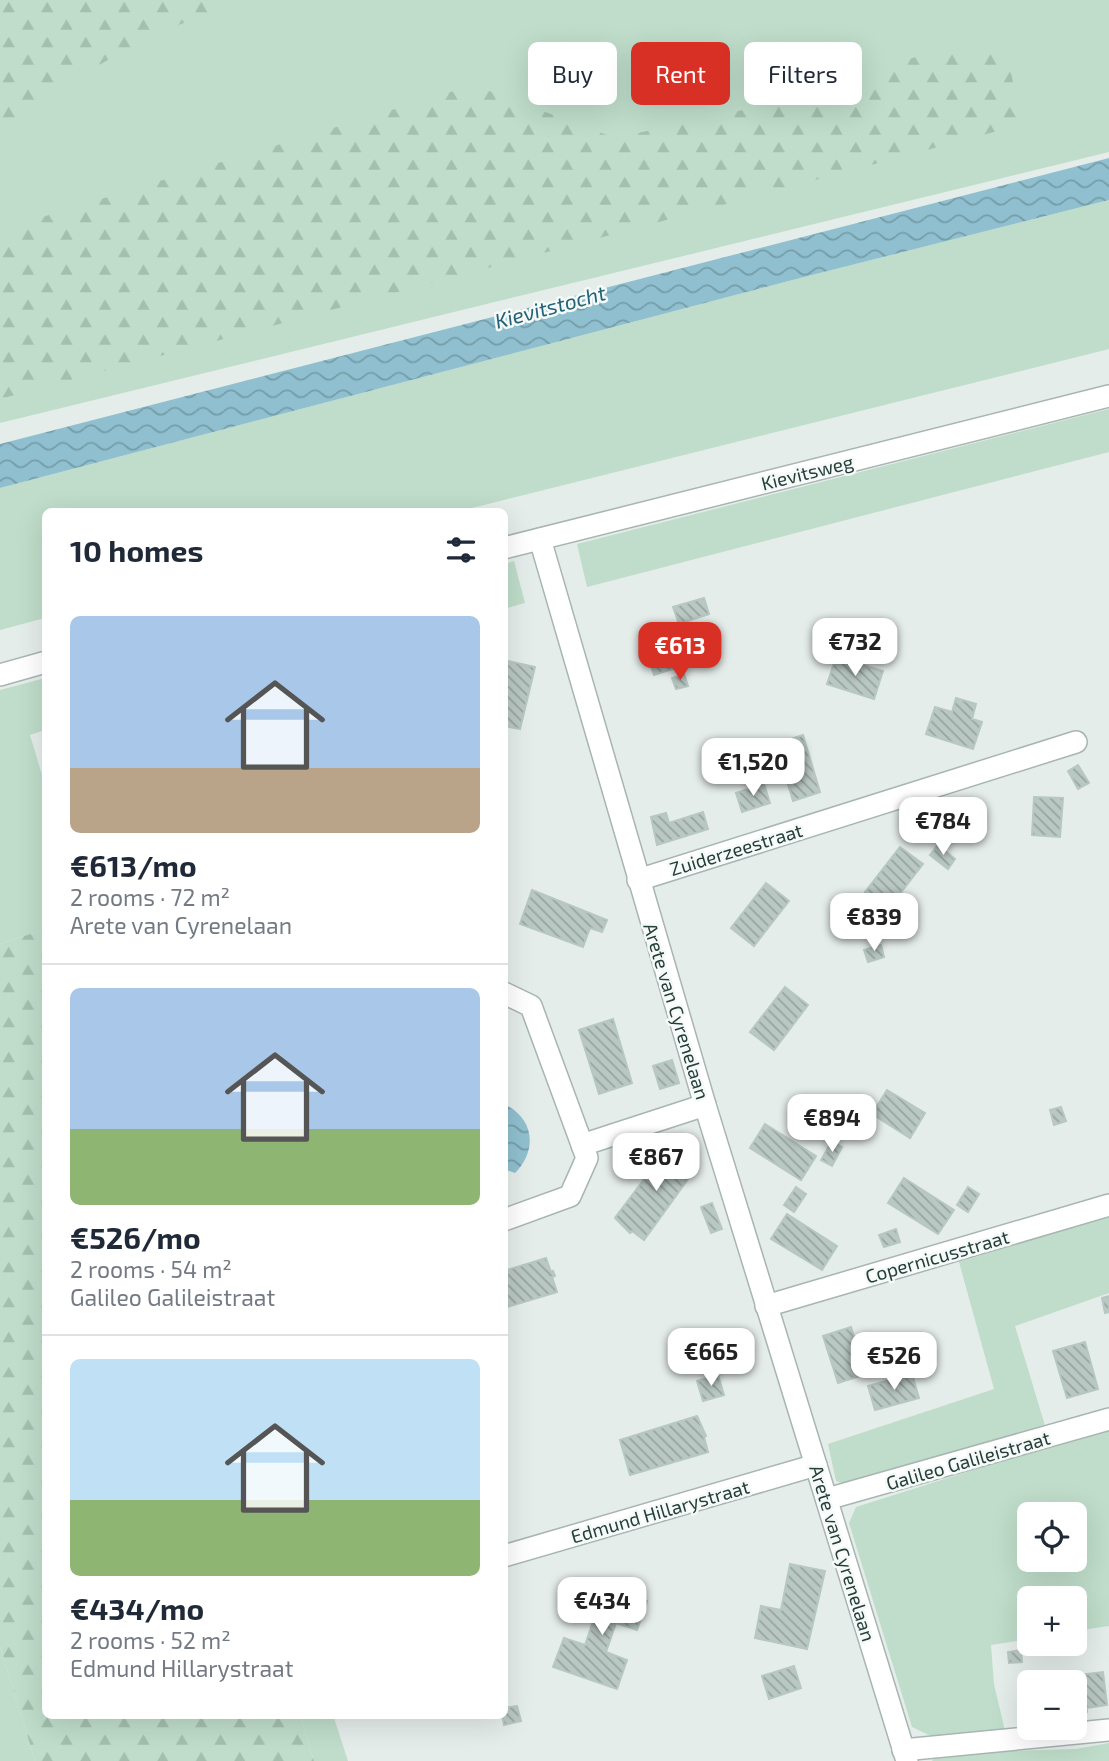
<!DOCTYPE html>
<meta charset="utf-8">
<style>
:root{--surface:#fff;--page:#f2f2f3;--text:#1f2937;--muted:#747a83;--line:#e0e1e3;--accent:#d93025}
body{margin:0;font-family:"Exo 2",sans-serif;background:var(--page);color:var(--text);height:100vh;display:flex;flex-direction:column;font-size:26px;white-space:nowrap}
*{box-sizing:border-box;margin:0}
p{font-size:23px;color:var(--muted)}
.icon{flex:none;width:38px;height:38px;fill:none;stroke:currentColor;stroke-width:2;stroke-linecap:round;stroke-linejoin:round}
.map{position:relative;flex:1;overflow:hidden}
.details{position:absolute;left:42px;top:508px;width:466px;height:1211px;display:flex;flex-direction:column;background:var(--surface);border-radius:10px;box-shadow:0 7px 28px #0002}
.details>*{flex:none}
.hud{position:absolute;left:528px;top:42px;width:474px;height:63px;display:flex;gap:14px}
.tools{position:absolute;left:1017px;top:1502px;display:grid;gap:14px}
.tools a{display:grid;place-items:center;width:70px;height:70px;border-radius:10px;background:var(--surface);box-shadow:0 7px 28px #0002;font-size:35px}
.price{position:absolute;translate:-50% -60px;padding:0 16px;border-radius:14px;background:#fff;color:#222;font-size:23px;line-height:46px;filter:drop-shadow(0 2px 4px #0008)}
.price::after{content:'';position:absolute;left:50%;top:42px;width:21px;height:16px;margin-left:-10px;background:inherit;clip-path:polygon(0 0,100% 0,50% 100%)}
.price.current{background:var(--accent);color:#fff}
ul{padding:0;list-style:none}
li{display:grid;align-content:center;gap:14px;height:371px;padding:0 28px}
li+li{border-top:2px solid var(--line)}
li span{display:grid;place-items:center;height:217px;border-radius:10px;color:#555}
li>.icon{margin-inline-start:auto}
span .icon{width:126px;height:126px;fill:#fffc;stroke-width:1}
li b{font-size:30px}
h2{display:flex;justify-content:space-between;align-items:center;height:84px;padding:0 28px;font-size:30px}
.pill{padding:0 24px;border-radius:10px;background:var(--surface);box-shadow:0 7px 28px #0002;font-size:24px;line-height:63px}
.pill.current{background:var(--accent);color:#fff}
.map>svg:first-child{display:block}
</style>
<div class="map">
<svg width="1109" height="1761" viewBox="0 0 1109 1761">
<defs>
<pattern id="forest-firs" width="22" height="20" patternUnits="userSpaceOnUse" patternTransform="scale(1.75)"><rect width="22" height="20" fill="#bfddca"/><path d="M5 1l3.5 6h-7zM16 11l3.5 6h-7z" fill="#a4bfae"/></pattern>
<pattern id="water-waves" width="16" height="10" patternUnits="userSpaceOnUse" patternTransform="scale(1.75)"><rect width="16" height="10" fill="#90c0cf"/><path d="M0 5q4-4 8 0t8 0" fill="none" stroke="#759da9"/></pattern>
<pattern id="building-back-hatch" width="6" height="6" patternUnits="userSpaceOnUse" patternTransform="scale(1.75)"><rect width="6" height="6" fill="#bac8c3"/><path d="M-1 5l2 2M0 0l6 6M5-1l2 2" fill="none" stroke="#97a49f"/></pattern>
</defs>
<rect width="100%" height="100%" fill="#e5edea"/>
<!-- green -->
<g fill="#bfddca" fill-rule="evenodd">
<polygon points="0,0 1109,0 1109,152 0,423"/>
<polygon points="1109,200 1109,349 460,511 46,511 45,618 0,630 0,488 808,276"/>
<polygon points="1109,409 1109,452 587,587 577,544"/>
<polygon points="514,561 525,603 504,609 504,564"/>
<polygon points="45,678 45,730 30,735 45,785 45,929 0,944 0,690"/>
<polygon points="1109,1216 1109,1293 1015,1326 1046,1429 854,1487 836,1481 828,1444 994,1389 959,1262"/>
<path d="M 1109,1427 L 1109,1626 L 1075,1631 L 1074,1598 L 1029,1598 L 1029,1639 L 991,1645 L 994,1684 L 1006,1735 L 931,1736 L 912,1727 L 849,1523 L 856,1507 ZM 1029,1514 L 1074,1514 L 1074,1559 L 1029,1559 Z"/>
<polygon points="0,1646 35,1761 0,1761"/>
<polygon points="300,1715 333,1715 348,1761 314,1761"/>
<polygon points="1109,1743 1109,1761 932,1761 937,1753 1076,1749"/>
</g>
<!-- forest -->
<g fill="url(#forest-firs)">
<polygon points="0,0 241,0 181,24 140,43 82,74 50,100 0,125"/>
<polygon points="963,48 990,53 1009,59 1020,125 0,399 0,230 473,85 615,138 739,111 826,81 916,57"/>
<polygon points="45,929 46,1715 300,1715 314,1761 35,1761 0,1646 0,944"/>
</g>
<!-- water -->
<g fill="url(#water-waves)">
<polygon points="1109,158 1109,200 808,276 0,488 0,444"/>
<path d="M 504,1104 C 534,1118 538,1150 515,1173 L 504,1169 Z"/>
</g>
<!-- building -->
<g fill="url(#building-back-hatch)" stroke="#b7c7c2" stroke-width="2">
<polygon points="704,598 709,614 679,624 673,607"/>
<polygon points="671,630 682,666 654,675 643,638"/>
<polygon points="836,657 883,671 874,699 827,684"/>
<polygon points="504,660 535,667 520,729 504,726"/>
<polygon points="684,674 688,686 676,689 672,678"/>
<polygon points="956,698 976,704 972,719 982,722 973,749 926,734 935,707 952,712"/>
<polygon points="803,735 820,792 793,801 776,744"/>
<polygon points="1078,765 1089,783 1078,789 1068,771"/>
<polygon points="764,784 770,803 742,812 736,793"/>
<polygon points="1034,797 1063,798 1060,837 1032,835"/>
<polygon points="703,812 708,829 657,845 651,817 666,813 669,823"/>
<polygon points="938,845 955,859 948,869 930,855"/>
<polygon points="900,847 923,864 888,909 865,892"/>
<polygon points="766,883 789,901 754,946 731,928"/>
<polygon points="532,890 607,920 602,932 590,928 583,947 520,924"/>
<polygon points="881,945 884,957 868,962 864,950"/>
<polygon points="785,987 808,1005 774,1050 750,1032"/>
<polygon points="613,1019 632,1083 599,1094 579,1030"/>
<polygon points="672,1060 679,1083 660,1089 653,1066"/>
<polygon points="887,1090 925,1113 910,1138 872,1114"/>
<polygon points="1061,1107 1066,1121 1054,1125 1050,1110"/>
<polygon points="847,1113 859,1113 859,1135 846,1135"/>
<polygon points="765,1124 816,1156 801,1180 750,1148"/>
<polygon points="832,1141 842,1147 832,1166 821,1160"/>
<polygon points="675,1145 697,1160 688,1173 691,1175 644,1240 632,1231 630,1233 615,1218 663,1154 666,1157"/>
<polygon points="904,1178 954,1210 938,1234 888,1203"/>
<polygon points="796,1187 806,1194 794,1212 784,1205"/>
<polygon points="968,1187 979,1194 968,1212 957,1205"/>
<polygon points="712,1203 722,1229 711,1233 701,1207"/>
<polygon points="787,1214 837,1246 822,1270 771,1239"/>
<polygon points="896,1229 900,1242 884,1247 879,1235"/>
<polygon points="546,1258 551,1272 553,1271 555,1276 552,1277 557,1292 504,1308 504,1271"/>
<polygon points="1109,1296 1109,1312 1105,1313 1102,1298"/>
<polygon points="851,1327 866,1374 838,1383 823,1336"/>
<polygon points="1085,1342 1098,1389 1067,1398 1053,1351"/>
<polygon points="912,1374 919,1398 875,1410 868,1386"/>
<polygon points="718,1375 724,1395 703,1401 697,1381"/>
<polygon points="697,1416 706,1436 704,1437 708,1452 630,1475 620,1440"/>
<polygon points="790,1564 825,1571 807,1649 755,1638 761,1606 781,1610"/>
<polygon points="595,1582 647,1601 637,1630 616,1623 606,1652 627,1660 617,1689 553,1667 564,1638 585,1645 595,1616 584,1612"/>
<polygon points="1021,1650 1022,1662 1009,1663 1008,1652"/>
<polygon points="794,1666 801,1688 769,1699 762,1676"/>
<polygon points="1103,1672 1107,1705 1087,1708 1087,1712 1075,1713 1074,1682 1071,1682 1071,1676"/>
<polygon points="1071,1676 1071,1682 1039,1682 1039,1680"/>
<polygon points="517,1706 521,1721 504,1725 502,1715 504,1715 504,1708"/>
</g>
<g fill="none" stroke-linecap="round" stroke-linejoin="round">
<defs>
<g id="minor">
<polyline points="540,539 705,1105 907,1761"/>
<polyline points="638,880 1076,742"/>
<polyline points="504,993 531,1006 587,1158 570,1196 504,1220"/>
<polyline points="582,1145 705,1105"/>
<polyline points="766,1306 1109,1205"/>
<polyline points="827,1499 1109,1419"/>
<polyline points="504,1556 816,1465"/>
<polyline points="903,1750 1109,1730"/>
</g>
<g id="tertiary">
<polyline points="504,548 1109,396"/>
<polyline points="0,675 46,662"/>
</g>
</defs>
<!-- minor casing -->
<use href="#minor" stroke="#a8b5b2" stroke-width="24"/>
<!-- tertiary casing -->
<use href="#tertiary" stroke="#a8b5b2" stroke-width="24"/>
<!-- minor -->
<use href="#minor" stroke="#fff" stroke-width="21"/>
<!-- tertiary -->
<use href="#tertiary" stroke="#fff" stroke-width="21"/>
</g>
<g text-anchor="middle" dominant-baseline="central" stroke-width="5" stroke-linejoin="round" paint-order="stroke">
<!-- street labels -->
<g font-size="19" fill="#253e3a" stroke="#f5faf8">
<text transform="translate(807 472) rotate(-14)">Kievitsweg</text>
<text transform="translate(736 849) rotate(-17)">Zuiderzeestraat</text>
<text transform="translate(677 1011) rotate(73)">Arete van Cyrenelaan</text>
<text transform="translate(937 1256) rotate(-16)">Copernicusstraat</text>
<text transform="translate(968 1460) rotate(-16)">Galileo Galileistraat</text>
<text transform="translate(660 1511) rotate(-16)">Edmund Hillarystraat</text>
<text transform="translate(843 1553) rotate(73)">Arete van Cyrenelaan</text>
</g>
<!-- water labels -->
<g font-size="21" font-style="italic" fill="#226277" stroke="#f5faf8">
<text transform="translate(550 306) rotate(-15)">Kievitstocht</text>
</g>
</g>
</svg>
<div class="tools">
<a><svg class="icon" aria-label="locate" viewBox="0 0 24 24"><circle cx="12" cy="12" r="6"/><path d="M12 2v4M12 18v4M2 12h4M18 12h4"/></svg></a>
<a>+</a>
<a>−</a>
</div>
<b class="price" style="left:855px;top:678px">€732</b>
<b class="price current" style="left:680px;top:682px">€613</b>
<b class="price" style="left:753px;top:798px">€1,520</b>
<b class="price" style="left:943px;top:857px">€784</b>
<b class="price" style="left:874px;top:953px">€839</b>
<b class="price" style="left:832px;top:1154px">€894</b>
<b class="price" style="left:656px;top:1193px">€867</b>
<b class="price" style="left:711px;top:1388px">€665</b>
<b class="price" style="left:894px;top:1392px">€526</b>
<b class="price" style="left:602px;top:1637px">€434</b>
<div class="hud">
<a class="pill">Buy</a>
<a class="pill current">Rent</a>
<a class="pill">Filters</a>
</div>
<section class="details">
<h2>10 homes<svg class="icon" aria-label="filters" viewBox="0 0 24 24"><path d="M4 7h16M4 17h16"/><circle cx="9" cy="7" r="2"/><circle cx="15" cy="17" r="2"/></svg></h2>
<ul>
<li><span style="background:linear-gradient(#a9c7e8 70%,#b9a48a 0)"><svg class="icon" aria-label="home" viewBox="0 0 24 24"><path d="M3 11l9-7 9 7M6 9v11h12V9"/></svg></span><div><b>€613/mo</b><p>2 rooms · 72 m²</p><p>Arete van Cyrenelaan</p></div></li>
<li><span style="background:linear-gradient(#a9c7e8 65%,#8fb573 0)"><svg class="icon" aria-label="home" viewBox="0 0 24 24"><path d="M3 11l9-7 9 7M6 9v11h12V9"/></svg></span><div><b>€526/mo</b><p>2 rooms · 54 m²</p><p>Galileo Galileistraat</p></div></li>
<li><span style="background:linear-gradient(#bfe0f5 65%,#8fb573 0)"><svg class="icon" aria-label="home" viewBox="0 0 24 24"><path d="M3 11l9-7 9 7M6 9v11h12V9"/></svg></span><div><b>€434/mo</b><p>2 rooms · 52 m²</p><p>Edmund Hillarystraat</p></div></li>
</ul>
</section>
</div>
